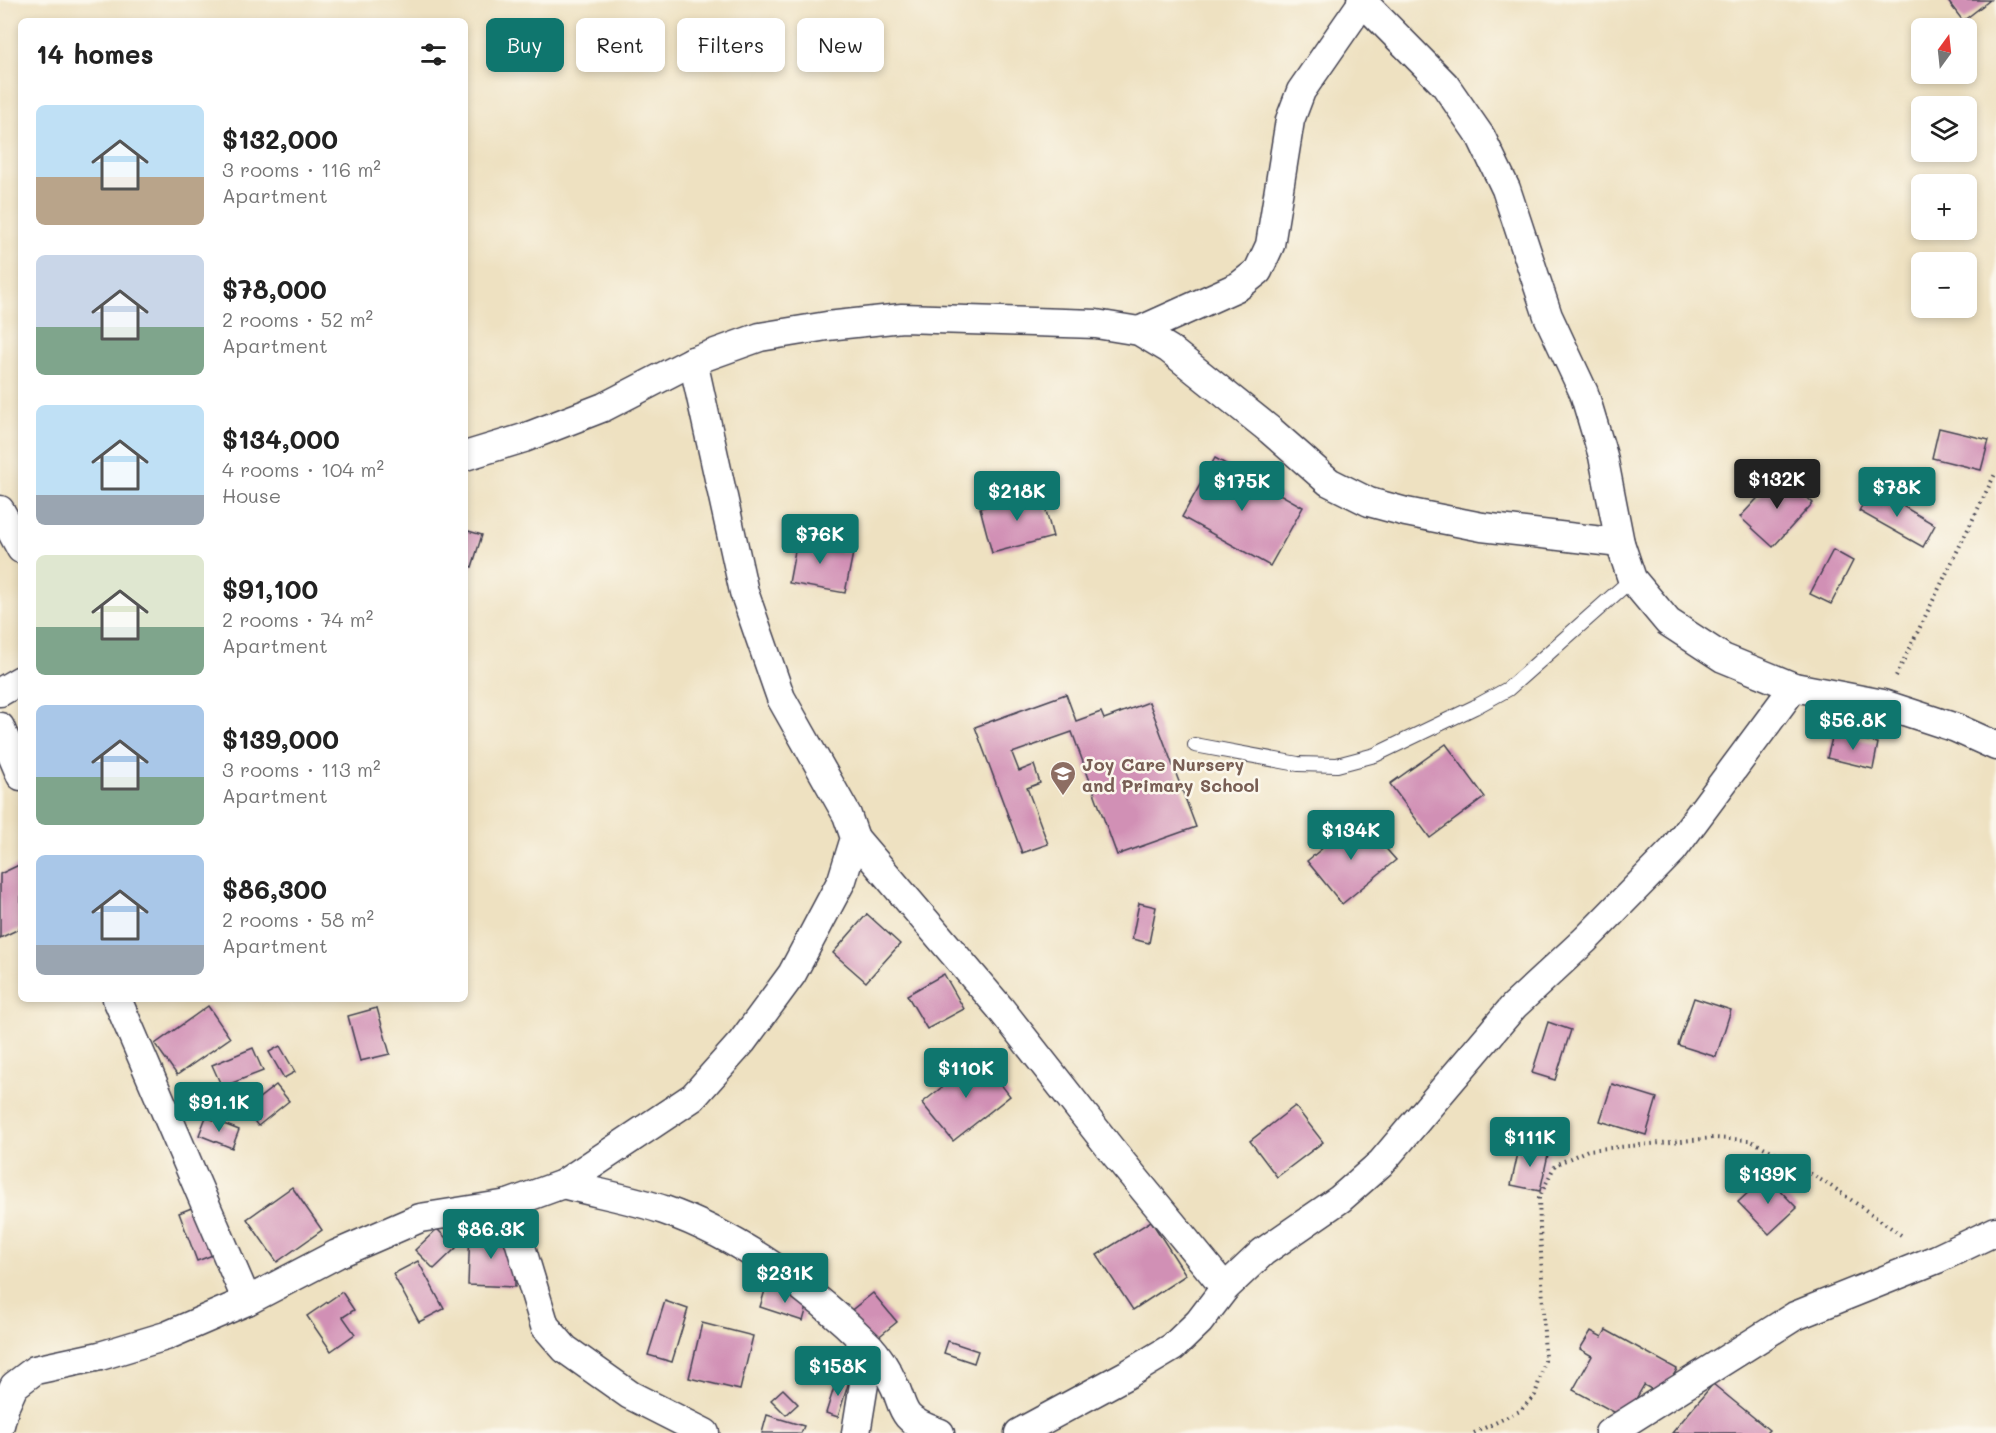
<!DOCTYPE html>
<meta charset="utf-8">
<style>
:root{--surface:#fff;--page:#f2f2f2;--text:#222;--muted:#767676;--accent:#0f766e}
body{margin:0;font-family:Mali,sans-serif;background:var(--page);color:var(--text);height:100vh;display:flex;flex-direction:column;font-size:22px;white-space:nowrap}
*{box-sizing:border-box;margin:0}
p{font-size:20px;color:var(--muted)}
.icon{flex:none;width:33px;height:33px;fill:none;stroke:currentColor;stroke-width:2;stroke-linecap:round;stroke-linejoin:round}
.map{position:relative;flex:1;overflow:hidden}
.sheet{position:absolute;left:18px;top:18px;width:450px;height:984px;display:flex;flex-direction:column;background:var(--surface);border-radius:9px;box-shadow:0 3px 9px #0003}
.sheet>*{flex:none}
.banner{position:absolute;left:486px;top:18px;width:570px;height:54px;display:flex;gap:12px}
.needle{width:39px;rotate:15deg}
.controls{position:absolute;left:1911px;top:18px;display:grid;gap:12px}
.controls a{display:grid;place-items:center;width:66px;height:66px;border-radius:9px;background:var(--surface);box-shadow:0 3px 9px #0003;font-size:30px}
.price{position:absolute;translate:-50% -51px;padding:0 14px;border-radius:6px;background:var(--accent);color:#fff;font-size:20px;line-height:39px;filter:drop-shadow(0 2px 3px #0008)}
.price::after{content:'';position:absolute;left:50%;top:36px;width:18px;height:14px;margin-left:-9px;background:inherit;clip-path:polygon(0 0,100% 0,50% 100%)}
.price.current{background:#222;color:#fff}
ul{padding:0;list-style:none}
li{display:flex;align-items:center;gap:18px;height:150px;padding:0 18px}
li span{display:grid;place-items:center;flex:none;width:168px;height:120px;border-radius:9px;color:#555}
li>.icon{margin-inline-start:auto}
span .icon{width:72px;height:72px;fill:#fffc;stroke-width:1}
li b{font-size:26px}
h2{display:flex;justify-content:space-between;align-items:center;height:72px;padding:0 18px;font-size:26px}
.tag{padding:0 21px;border-radius:9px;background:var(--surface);box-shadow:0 3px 9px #0003;font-size:21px;line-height:54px}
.tag.current{background:var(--accent);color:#fff}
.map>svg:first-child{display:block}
</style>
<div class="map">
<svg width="1996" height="1433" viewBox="0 0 1996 1433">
<rect width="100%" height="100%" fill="#fbf7ec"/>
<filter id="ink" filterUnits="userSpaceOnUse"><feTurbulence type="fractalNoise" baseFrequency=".0167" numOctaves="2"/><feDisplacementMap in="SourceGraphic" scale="12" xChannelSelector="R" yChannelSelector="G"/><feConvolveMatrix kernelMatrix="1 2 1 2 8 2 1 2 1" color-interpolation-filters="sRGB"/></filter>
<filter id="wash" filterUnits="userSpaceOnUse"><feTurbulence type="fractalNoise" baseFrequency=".008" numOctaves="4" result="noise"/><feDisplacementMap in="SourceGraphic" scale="24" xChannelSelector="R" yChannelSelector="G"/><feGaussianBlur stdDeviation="1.35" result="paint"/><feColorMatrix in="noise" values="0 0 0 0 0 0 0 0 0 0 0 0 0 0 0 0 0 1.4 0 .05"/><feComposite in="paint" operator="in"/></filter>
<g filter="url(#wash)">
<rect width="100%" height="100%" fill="#eee1c1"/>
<g id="blocks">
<!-- building -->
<g fill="#d190b5">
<polygon points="1947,0 1990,0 1963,21"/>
<polygon points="1939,428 1989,440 1981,470 1932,458"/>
<polygon points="1215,458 1303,507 1270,566 1182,517"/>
<polygon points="1781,473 1813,503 1773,547 1740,517"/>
<polygon points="1872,488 1935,525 1923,547 1859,511"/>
<polygon points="1041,492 1053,537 992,553 980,508"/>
<polygon points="465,530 482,535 472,567 465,565"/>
<polygon points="798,535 828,540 827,549 853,553 845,593 789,583"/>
<polygon points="1833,550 1853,561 1831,604 1810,594"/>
<polygon points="1066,694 1076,721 1101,712 1104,719 1149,702 1196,827 1117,855 1072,732 1012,753 1019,771 1034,765 1040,783 1027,788 1048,844 1022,853 975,727"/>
<polygon points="1827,701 1872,712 1866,737 1822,726"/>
<polygon points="1833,734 1878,743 1873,769 1827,758"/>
<polygon points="1446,744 1485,797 1430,838 1390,784"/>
<polygon points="1359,818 1396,860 1342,904 1307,861"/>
<polygon points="21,864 21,928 0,938 0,874"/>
<polygon points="1139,903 1156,907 1149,943 1132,939"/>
<polygon points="867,914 900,944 866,982 833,953"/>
<polygon points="944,974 964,1009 927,1029 907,995"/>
<polygon points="1694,998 1731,1010 1716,1057 1678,1045"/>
<polygon points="208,1006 230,1038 177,1075 155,1044"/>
<polygon points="377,1008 390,1054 360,1061 348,1016"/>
<polygon points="1548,1022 1571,1030 1555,1080 1532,1073"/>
<polygon points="280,1046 295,1072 284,1078 269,1052"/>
<polygon points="253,1048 263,1071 222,1087 212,1065"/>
<polygon points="980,1057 1010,1096 953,1141 922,1103"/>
<polygon points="1612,1084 1657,1098 1646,1135 1600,1121"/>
<polygon points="276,1085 289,1101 258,1126 245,1109"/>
<polygon points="1295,1106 1323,1142 1277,1177 1250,1141"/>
<polygon points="206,1117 239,1130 232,1148 199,1135"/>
<polygon points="1520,1144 1549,1150 1540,1191 1511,1185"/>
<polygon points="1766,1176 1797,1208 1769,1234 1738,1202"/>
<polygon points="292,1187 322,1230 277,1262 247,1219"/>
<polygon points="199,1205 218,1253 197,1261 179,1213"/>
<polygon points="1151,1221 1186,1275 1133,1310 1097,1255"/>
<polygon points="470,1228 514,1239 515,1287 468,1285"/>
<polygon points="437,1229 456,1248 434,1269 415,1250"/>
<polygon points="418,1261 444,1309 419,1322 393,1274"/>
<polygon points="766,1287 809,1300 803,1321 760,1307"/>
<polygon points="342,1292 354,1310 343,1317 355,1334 331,1351 307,1316"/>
<polygon points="873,1293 897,1322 871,1343 848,1313"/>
<polygon points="665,1301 688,1309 672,1362 648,1355"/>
<polygon points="702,1323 753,1336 740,1390 689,1378"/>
<polygon points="1606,1330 1677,1369 1662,1395 1644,1385 1625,1418 1573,1390 1592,1356 1580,1349 1591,1331 1602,1337"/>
<polygon points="948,1341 978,1351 974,1363 944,1353"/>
<polygon points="808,1348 831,1372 820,1382 798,1358"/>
<polygon points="837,1378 849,1381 838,1417 826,1413"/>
<polygon points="1713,1384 1769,1430 1766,1433 1672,1433"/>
<polygon points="783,1389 798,1404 786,1415 771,1400"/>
<polygon points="767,1415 804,1426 801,1433 762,1433"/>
</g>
</g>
</g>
<g filter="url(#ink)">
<use href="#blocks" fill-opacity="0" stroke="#413f4f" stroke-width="1.5"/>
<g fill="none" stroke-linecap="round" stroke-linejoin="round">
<defs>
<polyline id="service" points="1195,745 1298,764 1337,765 1375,755 1475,707 1508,689 1632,579"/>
<g id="minor">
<polyline points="1361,0 1445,85 1481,137 1506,189 1548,316 1584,393 1603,456 1620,543 1632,579 1668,622 1723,658 1794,687 1883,704 1956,728 1996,746"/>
<polyline points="1139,331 1239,286 1258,271 1270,245 1290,120 1301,91 1362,3"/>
<polyline points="465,456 524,438 604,407 693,361 760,337 827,326 902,318 1096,324 1139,331 1169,349 1270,430 1329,482 1369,502 1406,512 1482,527 1620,543"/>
<polyline points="0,510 21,549"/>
<polyline points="0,692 21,680"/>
<polyline points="0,727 21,776"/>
<polyline points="855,838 1000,1008 1110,1148 1225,1288"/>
<polyline points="117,999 247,1301"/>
<path d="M 563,1184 C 596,1193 632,1199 664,1210 C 739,1236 813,1290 868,1345 C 879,1356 889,1374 895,1387 C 900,1397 901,1408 908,1416 C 916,1425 930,1429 940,1433"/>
<polyline points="508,1204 545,1326 565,1349 630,1395 705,1433"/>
<polyline points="0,1425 5,1406 14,1386 35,1370 100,1356 166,1336 247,1301 337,1254 420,1218 508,1204 563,1184 693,1097 742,1042 792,974 842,880 855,838 847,815 781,698 744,592 693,361"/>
<polyline points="856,1433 870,1347"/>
<polyline points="1019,1433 1128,1374 1173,1347 1199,1322 1225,1288 1263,1252 1340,1199 1381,1163 1514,1006 1585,940 1673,850 1794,687"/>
<polyline points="1609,1433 1795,1316 1937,1259 1996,1231"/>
</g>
</defs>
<!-- service casing -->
<use href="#service" stroke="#413f4f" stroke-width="16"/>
<!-- minor casing -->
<use href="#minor" stroke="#413f4f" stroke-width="31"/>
<!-- path -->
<g stroke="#413f4f" stroke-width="4" stroke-dasharray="1.5 4.5" stroke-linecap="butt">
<polyline points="1896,676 1996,472"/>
<polyline points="1474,1433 1520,1411 1535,1395 1545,1361 1539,1198 1555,1165 1588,1150 1713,1138 1749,1140 1782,1156 1837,1190 1904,1237"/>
</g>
<!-- service -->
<use href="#service" stroke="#fff" stroke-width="14"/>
<!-- minor -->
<use href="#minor" stroke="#fff" stroke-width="28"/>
</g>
</g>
<!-- icons -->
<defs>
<symbol id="school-pin" viewBox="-11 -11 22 30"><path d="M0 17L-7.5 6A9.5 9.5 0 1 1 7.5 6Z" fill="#8d6e63" stroke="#fbf7ec"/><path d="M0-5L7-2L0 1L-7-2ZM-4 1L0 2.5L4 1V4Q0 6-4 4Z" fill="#fff"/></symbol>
</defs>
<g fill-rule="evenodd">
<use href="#school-pin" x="1048" y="759" width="30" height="40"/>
</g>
<g text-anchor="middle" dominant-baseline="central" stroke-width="5" stroke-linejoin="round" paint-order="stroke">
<!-- education labels -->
<g font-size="18" font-weight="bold" fill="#785e54" stroke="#fbf7ec" text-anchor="start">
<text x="1082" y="764">Joy Care Nursery<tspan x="1082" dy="21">and Primary School</tspan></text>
</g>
</g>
</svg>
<div class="controls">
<a><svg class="needle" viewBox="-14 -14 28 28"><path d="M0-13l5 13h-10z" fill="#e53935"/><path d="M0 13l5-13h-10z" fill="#767676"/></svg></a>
<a><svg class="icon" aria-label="layers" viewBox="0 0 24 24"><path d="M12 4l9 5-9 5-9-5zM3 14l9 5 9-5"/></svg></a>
<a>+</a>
<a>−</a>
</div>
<b class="price current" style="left:1777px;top:510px">$132K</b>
<b class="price" style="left:1242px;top:512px">$175K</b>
<b class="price" style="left:1897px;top:518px">$78K</b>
<b class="price" style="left:1017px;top:522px">$218K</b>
<b class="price" style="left:820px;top:565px">$76K</b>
<b class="price" style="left:1853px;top:751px">$56.8K</b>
<b class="price" style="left:1351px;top:861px">$134K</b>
<b class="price" style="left:966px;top:1099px">$110K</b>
<b class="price" style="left:219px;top:1133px">$91.1K</b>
<b class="price" style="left:1530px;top:1168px">$111K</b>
<b class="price" style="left:1768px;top:1205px">$139K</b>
<b class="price" style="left:491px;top:1260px">$86.3K</b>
<b class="price" style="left:785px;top:1304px">$231K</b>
<b class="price" style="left:838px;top:1397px">$158K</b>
<div class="banner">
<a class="tag current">Buy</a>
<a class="tag">Rent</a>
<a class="tag">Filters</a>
<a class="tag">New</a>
</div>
<section class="sheet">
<h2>14 homes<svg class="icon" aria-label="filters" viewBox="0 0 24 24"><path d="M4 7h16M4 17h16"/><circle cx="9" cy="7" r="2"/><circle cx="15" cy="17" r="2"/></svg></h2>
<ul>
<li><span style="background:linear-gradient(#bfe0f5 60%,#b9a48a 0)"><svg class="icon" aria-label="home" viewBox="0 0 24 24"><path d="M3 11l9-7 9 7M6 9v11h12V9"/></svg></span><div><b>$132,000</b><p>3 rooms · 116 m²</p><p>Apartment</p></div></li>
<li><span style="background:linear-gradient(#c9d6e8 60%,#7fa58c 0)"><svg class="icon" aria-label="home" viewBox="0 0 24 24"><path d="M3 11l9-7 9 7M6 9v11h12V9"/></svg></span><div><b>$78,000</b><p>2 rooms · 52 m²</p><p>Apartment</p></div></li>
<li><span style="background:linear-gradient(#bfe0f5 75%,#9aa5b1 0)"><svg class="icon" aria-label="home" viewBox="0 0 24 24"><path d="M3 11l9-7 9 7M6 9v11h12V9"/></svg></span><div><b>$134,000</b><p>4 rooms · 104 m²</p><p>House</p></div></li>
<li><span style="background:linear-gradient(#dfe7d0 60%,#7fa58c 0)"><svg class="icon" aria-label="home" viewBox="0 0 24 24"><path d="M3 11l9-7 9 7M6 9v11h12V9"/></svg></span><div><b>$91,100</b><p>2 rooms · 74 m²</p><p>Apartment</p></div></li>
<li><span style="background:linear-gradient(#a9c7e8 60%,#7fa58c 0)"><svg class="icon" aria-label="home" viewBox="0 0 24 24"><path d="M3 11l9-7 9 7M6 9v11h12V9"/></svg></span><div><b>$139,000</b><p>3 rooms · 113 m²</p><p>Apartment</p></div></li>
<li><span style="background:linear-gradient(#a9c7e8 75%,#9aa5b1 0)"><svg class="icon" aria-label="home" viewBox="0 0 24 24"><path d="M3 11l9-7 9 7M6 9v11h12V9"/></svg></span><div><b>$86,300</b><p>2 rooms · 58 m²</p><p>Apartment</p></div></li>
</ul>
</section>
</div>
